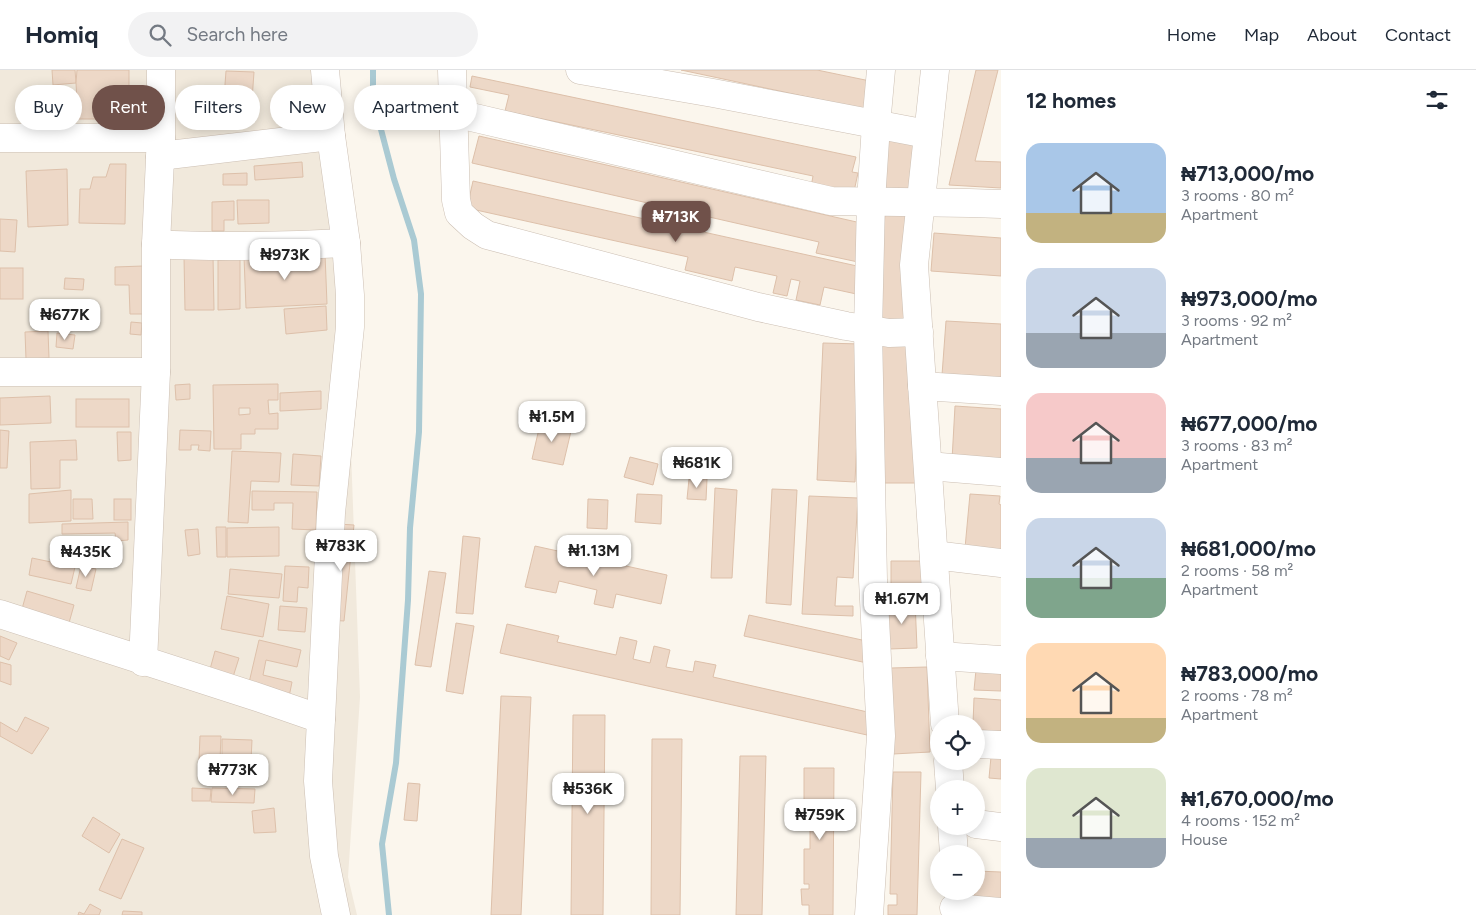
<!DOCTYPE html>
<meta charset="utf-8">
<style>
:root{--surface:#fff;--page:#f2f2f3;--text:#1f2937;--muted:#747a83;--line:#e0e1e3;--accent:#70514a}
body{margin:0;font-family:Figtree,sans-serif;background:var(--page);color:var(--text);height:100vh;display:flex;flex-direction:column;font-size:19px;white-space:nowrap}
*{box-sizing:border-box;margin:0}
p{font-size:16px;color:var(--muted)}
.icon{flex:none;width:28px;height:28px;fill:none;stroke:currentColor;stroke-width:2;stroke-linecap:round;stroke-linejoin:round}
.map{position:relative;flex:1;overflow:hidden}
.details{display:flex;flex-direction:column;background:var(--surface);width:475px}
.details>*{flex:none}
.banner{position:absolute;left:15px;top:15px;width:475px;height:45px;display:flex;gap:10px}
.fabs{position:absolute;left:930px;top:645px;display:grid;gap:10px}
.fabs a{display:grid;place-items:center;width:55px;height:55px;border-radius:50%;background:var(--surface);box-shadow:0 2px 12px #0003;font-size:25px}
.price{position:absolute;translate:-50% -42px;padding:0 11px;border-radius:10px;background:#fff;color:#222;font-size:16px;line-height:32px;filter:drop-shadow(0 1px 2px #0008)}
.price::after{content:'';position:absolute;left:50%;top:30px;width:15px;height:11px;margin-left:-8px;background:inherit;clip-path:polygon(0 0,100% 0,50% 100%)}
.price.on{background:var(--accent);color:#fff}
ul{padding:0;list-style:none}
li{display:flex;align-items:center;gap:15px;height:125px;padding:0 25px}
li span{display:grid;place-items:center;flex:none;width:140px;height:100px;border-radius:15px;color:#555}
li>.icon{margin-inline-start:auto}
span .icon{width:60px;height:60px;fill:#fffc;stroke-width:1}
li b{font-size:21px}
h2{display:flex;justify-content:space-between;align-items:center;height:60px;padding:0 25px;font-size:21px}
.chip{padding:0 18px;border-radius:22px;background:var(--surface);box-shadow:0 2px 12px #0003;font-size:18px;line-height:45px}
.chip.on{background:var(--accent);color:#fff}
header{display:flex;align-items:center;gap:30px;box-sizing:border-box;height:70px;padding:0 25px;background:var(--surface);border-bottom:1px solid var(--line)}
header strong{font-size:24px}
nav{display:flex;gap:28px;margin-inline-start:auto;font-size:18px}
.search{width:350px;height:45px;background:var(--page);display:flex;align-items:center;gap:12px;box-sizing:border-box;padding:0 18px;border-radius:28px;color:var(--muted);font-size:19px}
main{display:flex;flex:1;min-height:0}
.map>svg:first-child{display:block}
</style>
<header>
<strong>Homiq</strong>
<div class="search"><svg class="icon" aria-label="search" viewBox="0 0 24 24"><circle cx="10" cy="10" r="6"/><path d="M15 15l6 6"/></svg>Search here</div>
<nav><a>Home</a><a>Map</a><a>About</a><a>Contact</a></nav>
</header>
<main>
<div class="map">
<svg width="1001" height="845" viewBox="0 0 1001 845">
<rect width="100%" height="100%" fill="#fbf6ed"/>
<!-- residential -->
<polygon fill="#f1e9dc" points="0,0 337,0 360,627 348,807 357,845 0,845"/>
<g fill="none" stroke-linecap="round" stroke-linejoin="round">
<!-- stream -->
<polyline stroke="#aacad3" stroke-width="6" points="373,0 373,29 394,109 414,170 421,224 419,362 410,458 408,530 396,693 382,774 389,845"/>
</g>
<!-- building -->
<g fill="#edd8c7" stroke="#ddc0aa" fill-rule="evenodd">
<polygon points="52,0 75,0 76,13 53,15"/>
<polygon points="77,0 129,0 129,49 78,49 76,13"/>
<polygon points="681,0 817,0 870,11 864,39"/>
<polygon points="976,0 998,0 975,91 1001,92 1001,118 949,115"/>
<polygon points="226,1 254,2 252,30 224,28"/>
<polygon points="472,6 856,87 852,102 858,103 853,126 811,117 813,106 505,41 509,25 470,17"/>
<polygon points="52,32 52,49 29,50 28,33"/>
<polygon points="184,32 210,35 208,55 182,52"/>
<polygon points="479,66 861,153 858,192 816,183 819,172 472,93"/>
<polygon points="881,66 923,70 918,125 876,122"/>
<polygon points="302,92 303,107 255,110 254,96"/>
<polygon points="110,94 126,94 125,154 79,153 80,119 90,119 93,107 106,107"/>
<polygon points="67,99 68,155 28,157 26,101"/>
<polygon points="247,103 247,115 223,115 223,104"/>
<polygon points="473,111 866,198 861,225 824,217 820,235 796,230 800,211 791,209 787,226 773,223 777,206 735,197 732,211 685,200 688,187 467,138"/>
<polygon points="237,130 269,130 269,153 238,154"/>
<polygon points="234,131 234,150 224,150 224,161 212,161 212,132"/>
<polygon points="885,144 913,146 904,257 876,254"/>
<polygon points="0,149 17,150 15,182 0,181"/>
<polygon points="934,163 1001,168 1001,206 931,201"/>
<polygon points="325,184 327,234 246,238 244,187"/>
<polygon points="213,186 214,240 185,240 184,187"/>
<polygon points="240,189 240,239 218,240 218,190"/>
<polygon points="143,196 145,244 130,244 129,215 115,215 115,197"/>
<rect x="0" y="198" width="23" height="31"/>
<polygon points="65,208 84,209 83,220 64,219"/>
<polygon points="326,236 327,260 286,264 284,239"/>
<polygon points="946,251 1001,254 1001,308 942,305"/>
<polygon points="131,252 142,253 141,265 130,264"/>
<polygon points="48,261 49,288 26,289 25,262"/>
<polygon points="57,263 75,265 73,279 56,277"/>
<polygon points="823,273 861,274 855,412 817,410"/>
<polygon points="879,273 914,273 924,413 875,413"/>
<polygon points="190,314 190,329 176,330 175,315"/>
<path d="M 278,314 L 278,330 L 268,330 L 269,344 L 278,343 L 278,359 L 255,359 L 255,364 L 241,364 L 241,379 L 214,379 L 213,315 ZM 239,338 L 250,338 L 250,344 L 239,345 Z"/>
<polygon points="321,321 321,339 280,341 280,323"/>
<polygon points="50,326 51,353 0,355 0,328"/>
<rect x="76" y="329" width="53" height="28"/>
<polygon points="955,336 1001,339 1001,393 952,390"/>
<polygon points="541,350 572,357 563,395 532,389"/>
<polygon points="0,360 9,361 7,398 0,398"/>
<polygon points="180,360 211,361 210,381 198,380 199,375 191,375 191,380 179,380"/>
<polygon points="117,362 131,362 131,390 118,391"/>
<polygon points="76,370 77,390 60,390 60,418 31,419 30,372"/>
<polygon points="232,381 281,383 279,412 251,411 248,453 228,452"/>
<polygon points="293,384 321,386 319,416 291,415"/>
<polygon points="630,387 658,394 653,415 624,407"/>
<polygon points="689,409 707,409 706,430 687,429"/>
<polygon points="715,418 737,420 732,508 711,508"/>
<polygon points="772,419 797,420 791,535 766,533"/>
<polygon points="71,420 71,451 29,453 29,424"/>
<polygon points="252,421 317,422 316,460 292,459 293,433 274,433 274,440 252,440"/>
<polygon points="637,424 662,425 661,454 635,452"/>
<polygon points="970,424 1000,426 999,434 1001,435 1001,481 965,478"/>
<polygon points="809,426 858,428 853,508 837,507 835,536 853,536 853,546 802,544"/>
<polygon points="73,429 92,429 93,449 73,449"/>
<rect x="114" y="429" width="17" height="21"/>
<polygon points="588,429 608,430 607,459 587,458"/>
<polygon points="128,452 128,470 116,471 115,463 62,464 62,454"/>
<polygon points="338,454 354,455 344,551 329,550"/>
<polygon points="216,457 226,457 226,487 217,487"/>
<polygon points="279,457 279,486 227,487 227,458"/>
<polygon points="198,459 200,484 188,486 185,460"/>
<polygon points="463,466 480,468 473,544 456,543"/>
<polygon points="535,476 667,505 661,534 616,524 613,538 594,534 597,520 559,511 556,523 525,517"/>
<polygon points="32,488 75,497 71,514 29,505"/>
<polygon points="891,491 927,491 928,526 891,527"/>
<polygon points="81,496 96,499 91,521 76,518"/>
<polygon points="285,496 309,497 308,518 298,517 297,532 283,531"/>
<polygon points="230,499 282,504 279,528 228,524"/>
<polygon points="429,501 446,503 431,597 415,595"/>
<polygon points="27,521 74,535 67,560 20,546"/>
<polygon points="227,526 269,534 263,567 221,559"/>
<polygon points="915,531 917,578 889,579 887,532"/>
<polygon points="280,536 307,538 305,562 278,560"/>
<polygon points="749,545 871,572 867,593 744,566"/>
<polygon points="456,553 474,556 463,624 446,621"/>
<polygon points="507,554 559,566 557,572 616,585 620,567 637,571 633,589 650,593 654,576 670,580 666,597 693,602 695,591 716,595 713,607 872,643 867,665 500,583"/>
<polygon points="0,566 17,573 9,590 0,586"/>
<polygon points="259,570 301,580 297,597 266,590 263,605 292,612 289,627 248,617"/>
<polygon points="215,581 239,588 232,610 209,603"/>
<polygon points="0,592 11,595 11,615 0,611"/>
<polygon points="927,597 930,682 893,684 891,598"/>
<polygon points="976,600 1001,601 1001,621 974,620"/>
<polygon points="501,626 531,627 521,845 491,845"/>
<polygon points="974,628 1001,630 1001,661 976,660 976,654 973,654"/>
<polygon points="573,645 605,645 603,845 571,845"/>
<polygon points="25,647 49,658 32,684 0,666 0,652 17,662"/>
<polygon points="200,666 221,666 220,690 199,690"/>
<polygon points="222,669 252,670 251,691 222,689"/>
<polygon points="652,669 682,669 680,845 651,845"/>
<polygon points="740,686 766,686 762,845 736,845"/>
<polygon points="991,687 1001,687 1001,709 989,708"/>
<polygon points="804,698 834,698 833,845 809,845 809,835 802,835 801,819 809,819 809,814 804,814 804,779 810,779 810,736 804,736"/>
<polygon points="893,702 921,702 917,845 888,845 888,835 897,835 897,824 890,824"/>
<polygon points="408,713 420,714 417,751 404,750"/>
<polygon points="192,718 211,719 210,731 192,731"/>
<polygon points="212,718 255,719 254,733 211,732"/>
<polygon points="274,738 276,762 254,763 252,741"/>
<polygon points="93,747 120,764 109,783 82,766"/>
<polygon points="122,769 144,778 121,829 99,820"/>
<polygon points="976,801 1001,802 1001,834 974,832 975,821 976,821"/>
<polygon points="90,834 101,840 99,845 78,845 79,842 84,844"/>
<polygon points="123,841 142,842 142,845 122,845"/>
</g>
<g fill="none" stroke-linecap="round" stroke-linejoin="round">
<defs>
<g id="minor">
<polyline points="325,0 331,66 346,173 350,225 350,257 331,443 318,711 324,786 336,845"/>
<polyline points="452,0 456,130 459,143 473,156 487,165 758,237 846,256 889,263 919,262"/>
<polyline points="580,0 713,23 927,64"/>
<polyline points="935,0 914,195 945,654"/>
<polyline points="454,43 831,131 969,133 1001,134"/>
<polyline points="0,68 161,68"/>
<polyline points="160,86 331,66"/>
<path d="M 156,174 C 219,178 282,176 346,173"/>
<polyline points="0,302 156,302"/>
<polyline points="922,316 1001,321"/>
<polyline points="928,396 1001,402"/>
<polyline points="934,485 1001,493"/>
<polyline points="0,544 260,628 321,649"/>
<polyline points="940,586 1001,590"/>
<polyline points="143,592 156,302 156,174 161,68 161,0"/>
<polyline points="976,674 1001,675"/>
<polyline points="948,691 950,719"/>
<polyline points="976,754 1001,757"/>
<polyline points="952,756 954,784"/>
<polyline points="954,838 1001,842"/>
<polyline points="869,845 881,666 873,510 868,260 871,131 876,55 881,0"/>
</g>
</defs>
<!-- minor casing -->
<use href="#minor" stroke="#ccbfb3" stroke-width="29"/>
<!-- minor -->
<use href="#minor" stroke="#fff" stroke-width="28"/>
</g>
</svg>
<div class="fabs">
<a><svg class="icon" aria-label="locate" viewBox="0 0 24 24"><circle cx="12" cy="12" r="6"/><path d="M12 2v4M12 18v4M2 12h4M18 12h4"/></svg></a>
<a>+</a>
<a>−</a>
</div>
<b class="price on" style="left:676px;top:173px">₦713K</b>
<b class="price" style="left:285px;top:211px">₦973K</b>
<b class="price" style="left:65px;top:271px">₦677K</b>
<b class="price" style="left:552px;top:373px">₦1.5M</b>
<b class="price" style="left:697px;top:419px">₦681K</b>
<b class="price" style="left:341px;top:502px">₦783K</b>
<b class="price" style="left:594px;top:507px">₦1.13M</b>
<b class="price" style="left:86px;top:508px">₦435K</b>
<b class="price" style="left:902px;top:555px">₦1.67M</b>
<b class="price" style="left:233px;top:726px">₦773K</b>
<b class="price" style="left:588px;top:745px">₦536K</b>
<b class="price" style="left:820px;top:771px">₦759K</b>
<div class="banner">
<a class="chip">Buy</a>
<a class="chip on">Rent</a>
<a class="chip">Filters</a>
<a class="chip">New</a>
<a class="chip">Apartment</a>
</div>
</div>
<section class="details">
<h2>12 homes<svg class="icon" aria-label="filters" viewBox="0 0 24 24"><path d="M4 7h16M4 17h16"/><circle cx="9" cy="7" r="2"/><circle cx="15" cy="17" r="2"/></svg></h2>
<ul>
<li><span style="background:linear-gradient(#a9c7e8 70%,#c2b280 0)"><svg class="icon" aria-label="home" viewBox="0 0 24 24"><path d="M3 11l9-7 9 7M6 9v11h12V9"/></svg></span><div><b>₦713,000/mo</b><p>3 rooms · 80 m²</p><p>Apartment</p></div></li>
<li><span style="background:linear-gradient(#c9d6e8 65%,#9aa5b1 0)"><svg class="icon" aria-label="home" viewBox="0 0 24 24"><path d="M3 11l9-7 9 7M6 9v11h12V9"/></svg></span><div><b>₦973,000/mo</b><p>3 rooms · 92 m²</p><p>Apartment</p></div></li>
<li><span style="background:linear-gradient(#f6c9c9 65%,#9aa5b1 0)"><svg class="icon" aria-label="home" viewBox="0 0 24 24"><path d="M3 11l9-7 9 7M6 9v11h12V9"/></svg></span><div><b>₦677,000/mo</b><p>3 rooms · 83 m²</p><p>Apartment</p></div></li>
<li><span style="background:linear-gradient(#c9d6e8 60%,#7fa58c 0)"><svg class="icon" aria-label="home" viewBox="0 0 24 24"><path d="M3 11l9-7 9 7M6 9v11h12V9"/></svg></span><div><b>₦681,000/mo</b><p>2 rooms · 58 m²</p><p>Apartment</p></div></li>
<li><span style="background:linear-gradient(#ffd9b3 75%,#c2b280 0)"><svg class="icon" aria-label="home" viewBox="0 0 24 24"><path d="M3 11l9-7 9 7M6 9v11h12V9"/></svg></span><div><b>₦783,000/mo</b><p>2 rooms · 78 m²</p><p>Apartment</p></div></li>
<li><span style="background:linear-gradient(#dfe7d0 70%,#9aa5b1 0)"><svg class="icon" aria-label="home" viewBox="0 0 24 24"><path d="M3 11l9-7 9 7M6 9v11h12V9"/></svg></span><div><b>₦1,670,000/mo</b><p>4 rooms · 152 m²</p><p>House</p></div></li>
</ul>
</section>
</main>
